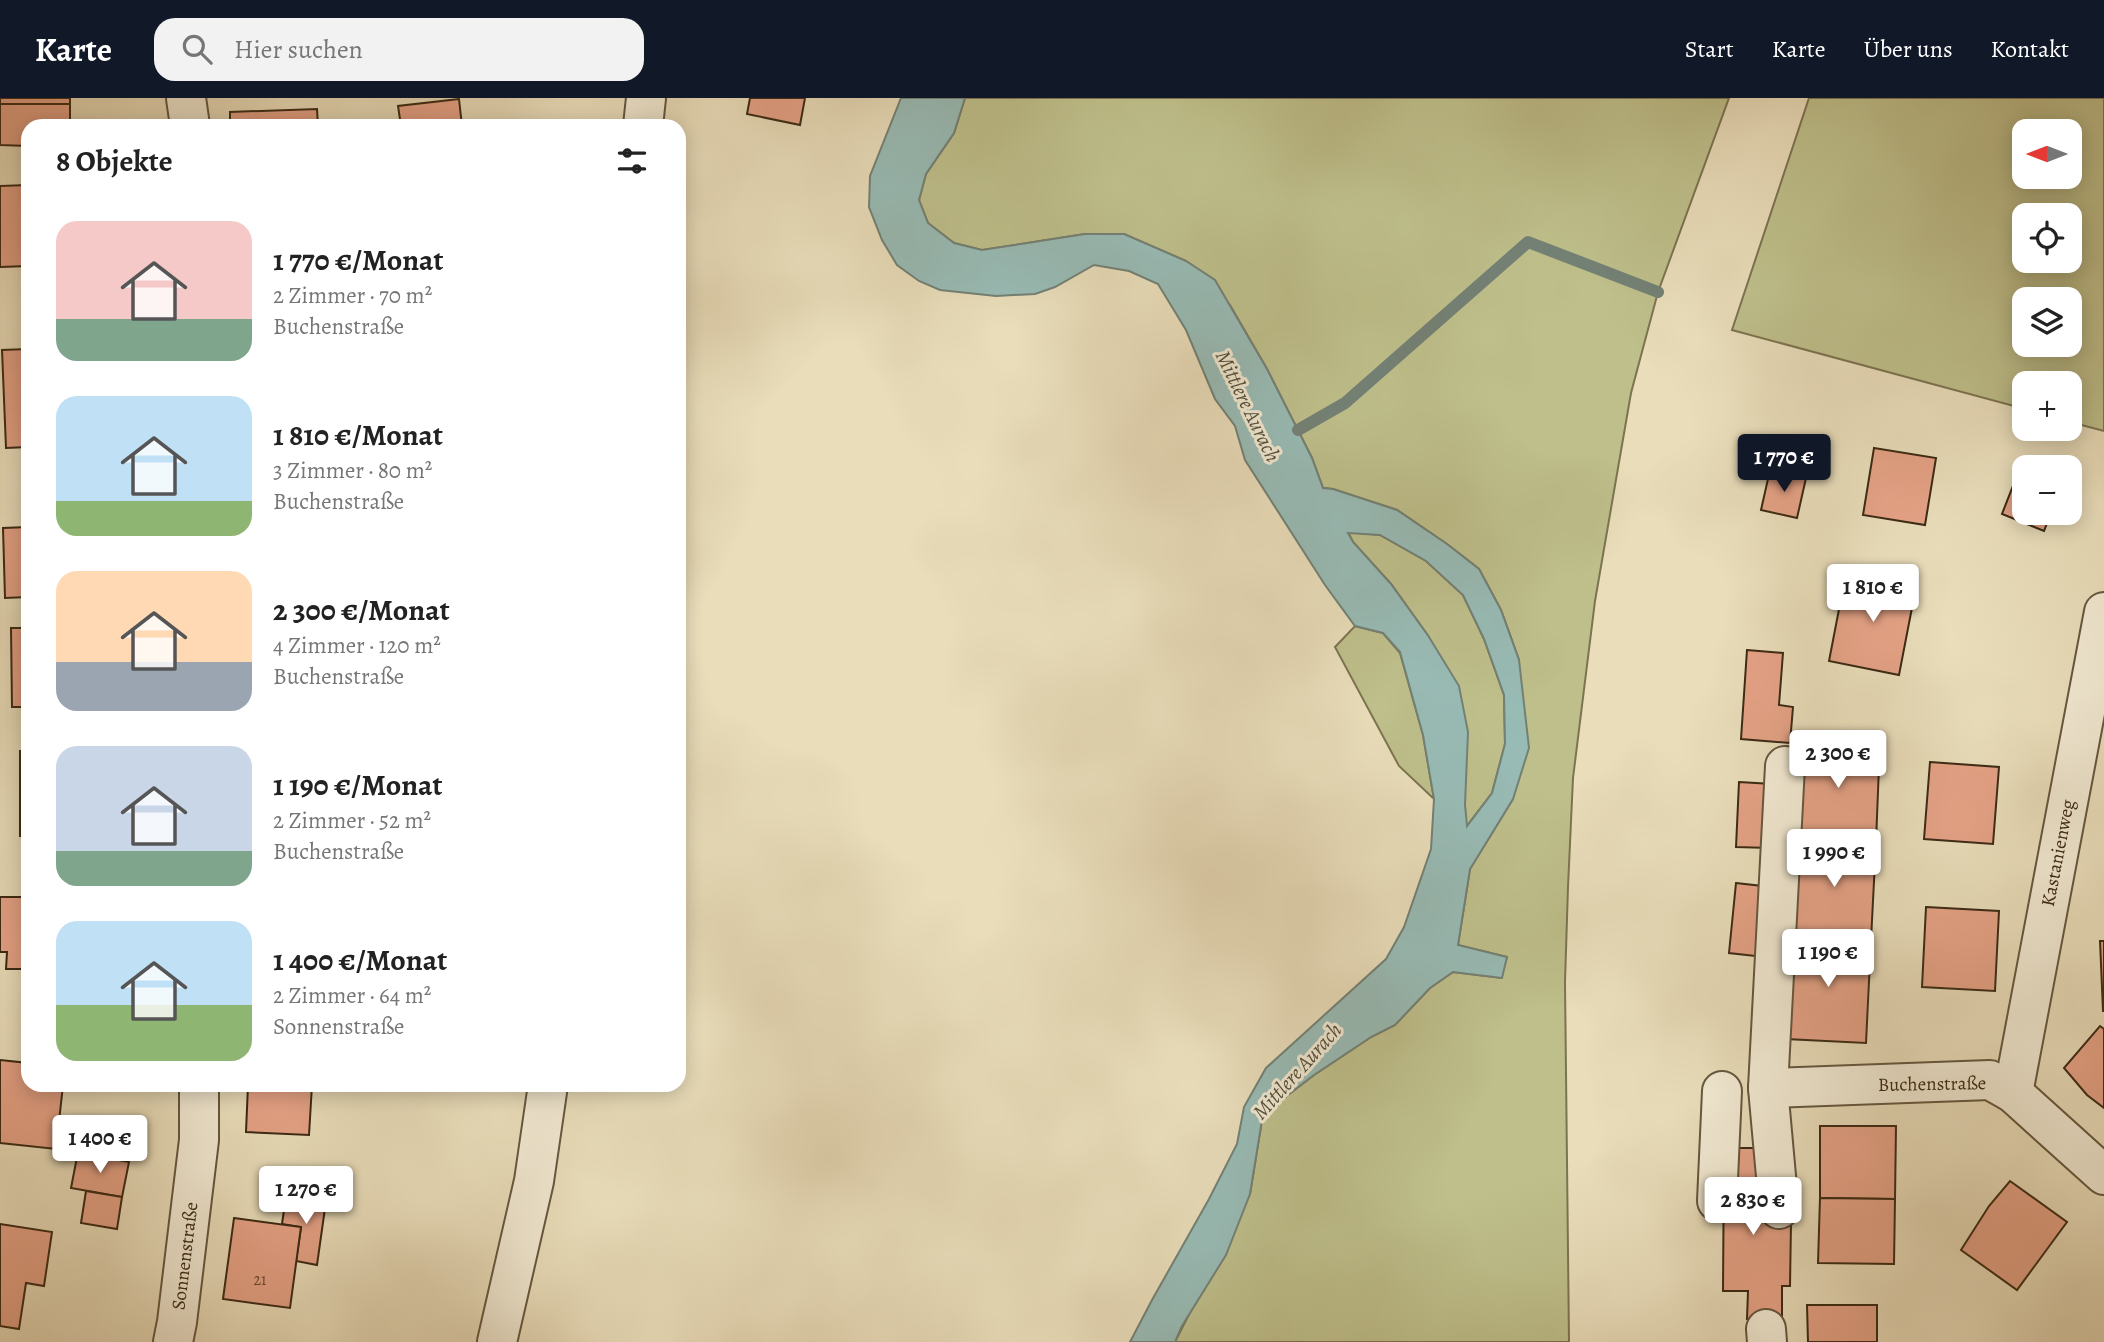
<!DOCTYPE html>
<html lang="de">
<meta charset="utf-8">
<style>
:root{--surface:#fff;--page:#f2f2f2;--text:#222;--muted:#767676;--accent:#111827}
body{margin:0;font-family:Alegreya,serif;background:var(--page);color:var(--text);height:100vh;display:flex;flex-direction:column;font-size:26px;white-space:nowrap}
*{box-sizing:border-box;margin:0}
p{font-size:23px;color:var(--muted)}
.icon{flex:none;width:38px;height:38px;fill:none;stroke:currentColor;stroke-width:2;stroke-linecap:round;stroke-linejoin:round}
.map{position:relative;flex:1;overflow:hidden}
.drawer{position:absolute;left:21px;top:21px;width:665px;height:973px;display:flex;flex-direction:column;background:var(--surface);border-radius:21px;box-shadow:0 4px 18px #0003}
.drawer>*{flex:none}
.needle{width:46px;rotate:270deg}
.tools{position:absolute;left:2012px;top:21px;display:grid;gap:14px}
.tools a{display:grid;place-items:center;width:70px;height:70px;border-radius:14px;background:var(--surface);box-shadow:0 4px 18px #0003;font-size:35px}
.price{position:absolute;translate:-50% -60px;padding:0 16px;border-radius:7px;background:#fff;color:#222;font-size:23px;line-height:46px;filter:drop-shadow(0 2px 4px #0008)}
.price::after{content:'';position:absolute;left:50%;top:42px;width:21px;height:16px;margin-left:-10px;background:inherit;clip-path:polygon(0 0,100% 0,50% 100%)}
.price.active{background:var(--accent);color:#fff}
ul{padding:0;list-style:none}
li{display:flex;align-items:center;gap:21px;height:175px;padding:0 35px}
li span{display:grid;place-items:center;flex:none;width:196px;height:140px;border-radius:21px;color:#555}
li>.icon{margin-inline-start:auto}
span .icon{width:84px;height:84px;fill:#fffc;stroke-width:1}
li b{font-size:30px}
h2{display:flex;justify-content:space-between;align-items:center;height:84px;padding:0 35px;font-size:30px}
header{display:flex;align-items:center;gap:42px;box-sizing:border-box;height:98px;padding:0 35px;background:var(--accent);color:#fff}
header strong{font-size:33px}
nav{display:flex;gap:38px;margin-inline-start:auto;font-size:24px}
.search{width:490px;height:63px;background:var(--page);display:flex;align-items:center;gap:18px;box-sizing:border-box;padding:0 24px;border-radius:21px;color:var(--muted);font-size:26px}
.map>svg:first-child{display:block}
</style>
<header>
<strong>Karte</strong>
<div class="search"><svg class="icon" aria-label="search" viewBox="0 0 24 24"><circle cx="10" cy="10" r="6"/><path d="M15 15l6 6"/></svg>Hier suchen</div>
<nav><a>Start</a><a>Karte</a><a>Über uns</a><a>Kontakt</a></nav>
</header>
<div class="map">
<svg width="2104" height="1244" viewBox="0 0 2104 1244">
<rect width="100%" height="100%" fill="#e9ddba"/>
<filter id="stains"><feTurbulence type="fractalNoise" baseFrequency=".00286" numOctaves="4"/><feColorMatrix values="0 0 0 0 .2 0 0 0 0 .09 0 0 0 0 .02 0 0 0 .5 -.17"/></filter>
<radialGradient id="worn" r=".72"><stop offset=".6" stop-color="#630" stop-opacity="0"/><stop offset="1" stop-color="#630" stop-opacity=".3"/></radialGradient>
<!-- green -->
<g fill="#bebf8b" stroke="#7c7450" stroke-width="2" fill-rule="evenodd">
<polygon points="965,0 1729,0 1658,194 1631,295 1595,503 1573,680 1568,789 1565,884 1569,1244 1175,1244 1250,1096 1263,1016 1314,977 1371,939 1395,927 1430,890 1453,874 1501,880 1507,859 1458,847 1470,771 1513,701 1519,562 1501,512 1479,471 1447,446 1397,412 1333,391 1323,390 1312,360 1267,271 1230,207 1186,163 1124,136 1085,136 982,152 954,145 928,125 919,102 926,76 954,35"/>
<path d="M 1809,0 L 2104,0 L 2104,333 L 2070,324 L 2070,285 L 2025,285 L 2025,311 L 1732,232 ZM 2070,33 L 2070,79 L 2025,79 L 2025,33 ZM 2070,117 L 2070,163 L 2025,163 L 2025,117 ZM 2070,201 L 2070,247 L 2025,247 L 2025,201 Z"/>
<polygon points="1348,434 1380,437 1426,463 1463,497 1484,541 1504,597 1505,646 1492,695 1466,729 1465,707 1429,539 1391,486 1353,444"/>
<polygon points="1355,528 1383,535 1400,555 1423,637 1434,701 1399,668 1335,549"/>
</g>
<!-- water -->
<path fill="#98bbb5" stroke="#738175" stroke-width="2" fill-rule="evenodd" d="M 901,0 L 965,0 L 954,35 L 926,76 L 919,102 L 928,125 L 954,145 L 982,152 L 1085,136 L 1124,136 L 1186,163 L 1215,182 L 1267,271 L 1312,360 L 1323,390 L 1333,391 L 1397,412 L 1447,446 L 1479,471 L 1501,512 L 1519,562 L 1529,650 L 1513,701 L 1470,771 L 1458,847 L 1507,859 L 1502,880 L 1453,874 L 1430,890 L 1395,927 L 1371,939 L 1314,977 L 1263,1016 L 1250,1096 L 1226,1157 L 1182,1228 L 1175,1244 L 1130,1244 L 1152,1202 L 1209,1101 L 1237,1046 L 1244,1009 L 1266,970 L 1386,861 L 1404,829 L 1431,751 L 1434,701 L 1423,637 L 1400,554 L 1383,535 L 1355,528 L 1325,487 L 1245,362 L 1235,328 L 1215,301 L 1186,232 L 1158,186 L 1129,173 L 1094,167 L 1055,189 L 1035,196 L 996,198 L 940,192 L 919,183 L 897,167 L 882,142 L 869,109 L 870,78 ZM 1348,435 L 1380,437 L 1426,463 L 1463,497 L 1484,541 L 1504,597 L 1505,646 L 1492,695 L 1467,728 L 1465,707 L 1468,634 L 1459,588 L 1429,539 L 1391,486 L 1353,444 Z"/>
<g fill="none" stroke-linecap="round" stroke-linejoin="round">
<!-- stream -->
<polyline stroke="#738175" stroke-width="12" points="1298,332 1345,305 1528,144 1658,194"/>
</g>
<!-- building -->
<g fill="#e5a286" stroke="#3b2a14" stroke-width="2">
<rect x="0" y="0" width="70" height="6"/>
<polygon points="750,0 805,0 800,27 747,16"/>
<polygon points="459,1 462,28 401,28 398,8"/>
<polygon points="0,6 70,6 70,28 28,28 28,48 0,47"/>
<polygon points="317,11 318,28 230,28 230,14"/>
<polygon points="28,87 28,168 0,169 0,88"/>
<polygon points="28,251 28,349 6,350 2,252"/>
<polygon points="1874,350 1936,360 1925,427 1863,417"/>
<polygon points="2023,362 2041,369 2025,369 2025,415 2051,415 2044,433 2002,416"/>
<polygon points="1770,372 1806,380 1797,420 1761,412"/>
<polygon points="28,429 28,499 5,500 3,430"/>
<polygon points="1846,475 1916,489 1899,577 1829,563"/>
<polygon points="11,530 28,530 28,609 12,609"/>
<polygon points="1747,552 1783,555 1779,607 1793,609 1790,645 1741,641"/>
<polygon points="1800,640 1880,643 1876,744 1796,740"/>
<rect x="20" y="653" width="8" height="85"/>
<polygon points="1930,664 1999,669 1993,746 1924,741"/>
<polygon points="1739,684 1772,686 1770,750 1736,749"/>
<polygon points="1796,740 1876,744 1871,842 1791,838"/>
<polygon points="1736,785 1771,789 1764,859 1729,855"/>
<polygon points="0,799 28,799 28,871 6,871 7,854 0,854"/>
<polygon points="1926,809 1999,813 1995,893 1922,889"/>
<polygon points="1791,838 1871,842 1866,945 1786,941"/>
<polygon points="2100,843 2104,843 2104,913 2103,913"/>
<polygon points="2100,928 2104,931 2104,1010 2087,997 2064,970"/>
<polygon points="0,962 28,965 28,987 63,987 56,1051 0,1045"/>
<polygon points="248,987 312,987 309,1037 246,1034"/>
<polygon points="1820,1028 1896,1028 1895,1101 1820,1100"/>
<polygon points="1724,1050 1764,1050 1763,1124 1791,1125 1790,1188 1782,1188 1782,1221 1747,1221 1748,1193 1723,1193"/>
<polygon points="78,1054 129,1064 122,1099 71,1090"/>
<polygon points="2010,1083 2067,1124 2017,1192 1961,1152 1989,1108"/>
<polygon points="86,1093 122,1099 117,1131 81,1125"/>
<polygon points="286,1098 326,1103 317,1167 296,1163 301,1129 282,1126"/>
<polygon points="1820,1100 1895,1101 1894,1166 1818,1165"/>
<polygon points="234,1120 301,1129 290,1210 223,1201"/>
<polygon points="0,1126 52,1134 44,1188 26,1185 19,1231 0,1228"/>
<polygon points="1807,1207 1877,1207 1877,1244 1808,1244"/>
</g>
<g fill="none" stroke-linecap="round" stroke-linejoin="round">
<defs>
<g id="minor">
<polyline points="186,0 190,28"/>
<polyline points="643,28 646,0"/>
<polyline points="1768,990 1990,982 2013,995 2104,1077"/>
<polyline points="2013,995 2104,514"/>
<polyline points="1717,1103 1722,993"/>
<polyline points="1779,1111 1768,990 1785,668"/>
<polyline points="1766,1231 1767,1244"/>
<polyline points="173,1244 177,1224 199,1042 199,987"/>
<polyline points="497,1244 534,1083 548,987"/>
</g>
</defs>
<!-- minor casing -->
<use href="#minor" stroke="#66573e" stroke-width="42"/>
<!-- minor -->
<use href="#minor" stroke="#f1e9d2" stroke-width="38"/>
</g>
<g text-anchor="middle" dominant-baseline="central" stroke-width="6" stroke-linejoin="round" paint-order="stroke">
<!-- number labels -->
<g font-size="16" fill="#664830">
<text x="260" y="1182">21</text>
</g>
<!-- street labels -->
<g font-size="19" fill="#3b2a14" stroke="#f1e9d2">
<text transform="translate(2058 755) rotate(-79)">Kastanienweg</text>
<text transform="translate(1932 986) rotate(-1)">Buchenstraße</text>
<text transform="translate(185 1158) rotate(-83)">Sonnenstraße</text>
</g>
<!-- water labels -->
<g font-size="21" font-style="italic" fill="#524e3c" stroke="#f1e9d2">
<text transform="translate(1248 308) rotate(64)">Mittlere Aurach</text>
<text transform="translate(1297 973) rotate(-48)">Mittlere Aurach</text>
</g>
</g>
<rect width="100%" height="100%" filter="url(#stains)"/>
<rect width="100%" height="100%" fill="url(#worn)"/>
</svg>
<div class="tools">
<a><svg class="needle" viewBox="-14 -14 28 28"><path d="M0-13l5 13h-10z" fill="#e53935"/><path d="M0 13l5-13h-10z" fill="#767676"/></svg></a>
<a><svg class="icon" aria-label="locate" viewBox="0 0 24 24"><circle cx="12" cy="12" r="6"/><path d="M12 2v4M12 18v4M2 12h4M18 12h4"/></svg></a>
<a><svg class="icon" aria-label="layers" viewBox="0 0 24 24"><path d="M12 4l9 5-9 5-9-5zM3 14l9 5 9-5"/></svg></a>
<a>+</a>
<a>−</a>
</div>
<b class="price active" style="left:1784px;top:396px">1 770 €</b>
<b class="price" style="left:1873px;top:526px">1 810 €</b>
<b class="price" style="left:1838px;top:692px">2 300 €</b>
<b class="price" style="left:1834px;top:791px">1 990 €</b>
<b class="price" style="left:1828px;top:891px">1 190 €</b>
<b class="price" style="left:100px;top:1077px">1 400 €</b>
<b class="price" style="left:306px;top:1128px">1 270 €</b>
<b class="price" style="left:1753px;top:1139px">2 830 €</b>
<section class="drawer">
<h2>8 Objekte<svg class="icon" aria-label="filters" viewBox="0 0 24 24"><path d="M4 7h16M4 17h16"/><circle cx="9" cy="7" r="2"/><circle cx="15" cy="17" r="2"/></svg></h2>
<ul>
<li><span style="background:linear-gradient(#f6c9c9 70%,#7fa58c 0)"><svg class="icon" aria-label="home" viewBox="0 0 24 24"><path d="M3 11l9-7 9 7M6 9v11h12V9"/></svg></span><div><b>1 770 €/Monat</b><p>2 Zimmer · 70 m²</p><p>Buchenstraße</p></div></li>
<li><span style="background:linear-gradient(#bfe0f5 75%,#8fb573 0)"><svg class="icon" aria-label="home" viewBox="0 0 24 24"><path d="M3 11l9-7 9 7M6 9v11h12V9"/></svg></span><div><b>1 810 €/Monat</b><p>3 Zimmer · 80 m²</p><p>Buchenstraße</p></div></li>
<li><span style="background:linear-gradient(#ffd9b3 65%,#9aa5b1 0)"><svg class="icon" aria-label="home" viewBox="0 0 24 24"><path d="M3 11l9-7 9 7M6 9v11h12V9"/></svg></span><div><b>2 300 €/Monat</b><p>4 Zimmer · 120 m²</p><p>Buchenstraße</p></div></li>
<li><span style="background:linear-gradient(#c9d6e8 75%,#7fa58c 0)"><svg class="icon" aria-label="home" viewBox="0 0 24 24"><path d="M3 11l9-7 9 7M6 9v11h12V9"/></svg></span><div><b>1 190 €/Monat</b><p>2 Zimmer · 52 m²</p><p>Buchenstraße</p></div></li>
<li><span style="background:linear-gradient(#bfe0f5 60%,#8fb573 0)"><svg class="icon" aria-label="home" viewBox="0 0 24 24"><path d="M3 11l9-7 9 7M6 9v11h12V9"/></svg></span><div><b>1 400 €/Monat</b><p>2 Zimmer · 64 m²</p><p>Sonnenstraße</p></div></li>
</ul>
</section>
</div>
